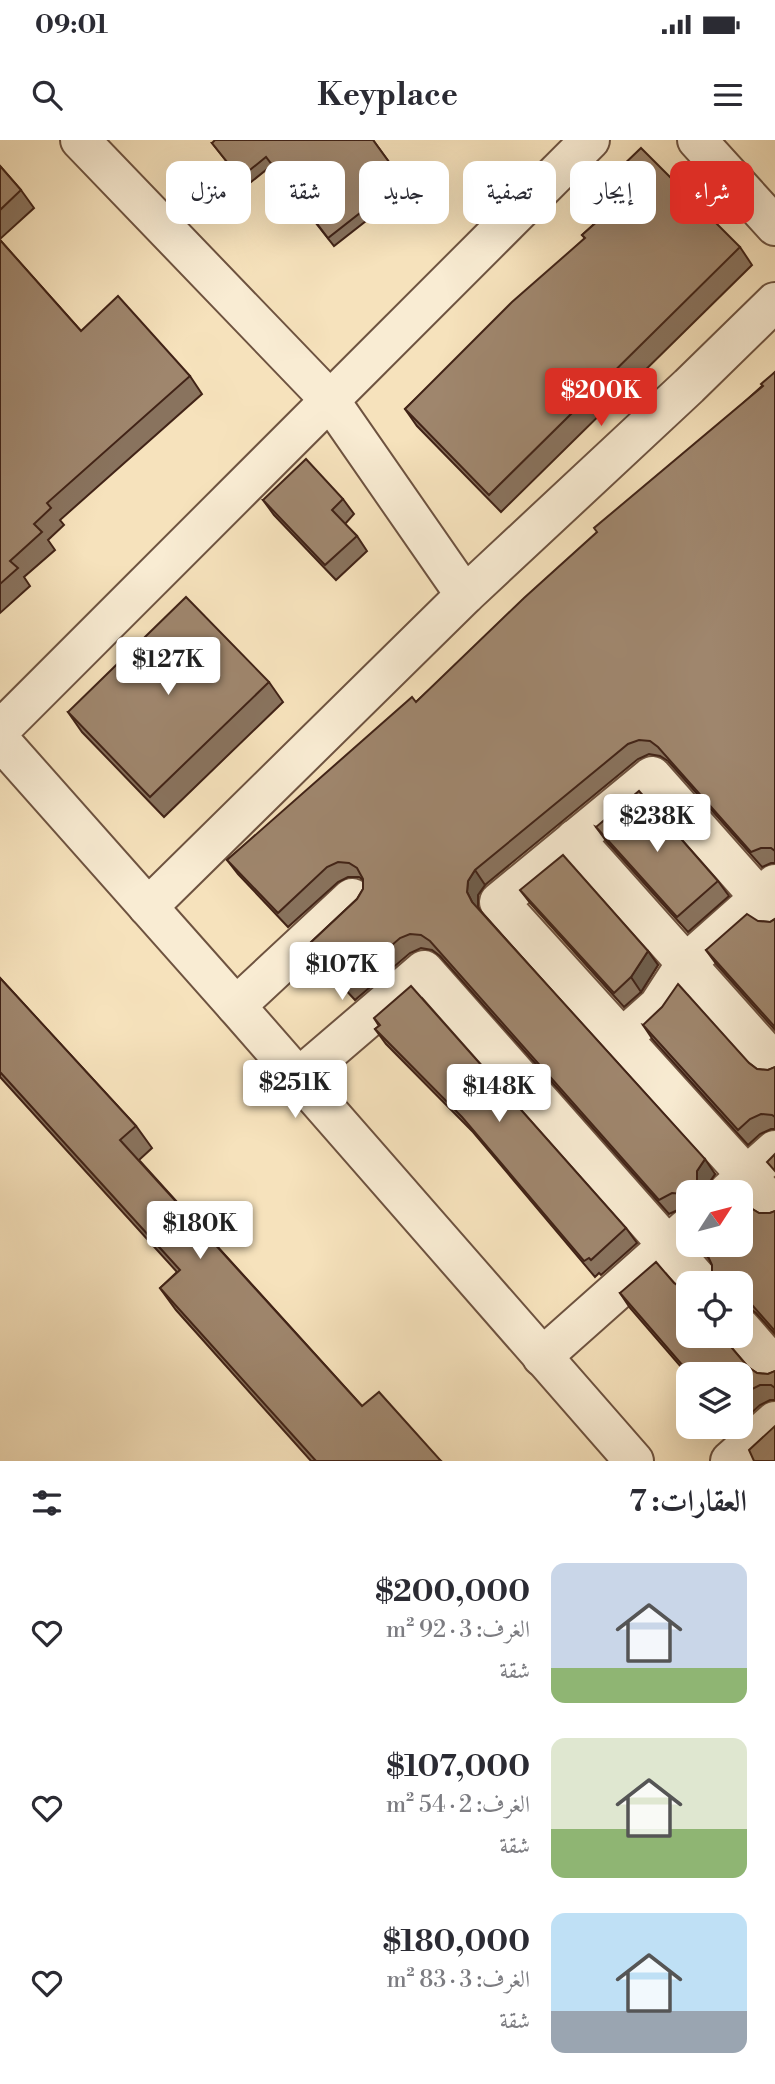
<!DOCTYPE html>
<html lang="ar">
<meta charset="utf-8">
<style>
:root{--surface:#fff;--page:#f2f2f3;--text:#2b2b33;--muted:#7c7c81;--accent:#d93025}
body{margin:0;font-family:"Libre Bodoni",Amiri,serif;background:var(--page);color:var(--text);direction:rtl;height:100vh;display:flex;flex-direction:column;font-size:26px;white-space:nowrap}
*{box-sizing:border-box;margin:0}
p{font-size:23px;color:var(--muted)}
.icon{flex:none;width:38px;height:38px;fill:none;stroke:currentColor;stroke-width:2;stroke-linecap:round;stroke-linejoin:round}
.map{position:relative;height:1321px;overflow:hidden;direction:ltr}
.drawer{display:flex;flex-direction:column;background:var(--surface);flex:1}
.drawer>*{flex:none}
.hud{position:absolute;left:21px;top:21px;width:733px;height:63px;direction:rtl;display:flex;gap:14px}
.needle{width:46px;rotate:54deg}
.fabs{position:absolute;left:676px;top:1040px;display:grid;gap:14px}
.fabs a{display:grid;place-items:center;width:77px;height:77px;border-radius:14px;background:var(--surface);box-shadow:0 7px 28px #0002;font-size:35px}
.price{position:absolute;translate:-50% -60px;padding:0 16px;border-radius:7px;background:#fff;color:#222;font-size:23px;line-height:46px;filter:drop-shadow(0 2px 4px #0008)}
.price::after{content:'';position:absolute;left:50%;top:42px;width:21px;height:16px;margin-left:-10px;background:inherit;clip-path:polygon(0 0,100% 0,50% 100%)}
.price.selected{background:var(--accent);color:#fff}
ul{padding:0;list-style:none}
li{display:flex;align-items:center;gap:21px;height:175px;padding:0 28px}
li span{display:grid;place-items:center;flex:none;width:196px;height:140px;border-radius:14px;color:#555}
li>.icon{margin-inline-start:auto}
span .icon{width:84px;height:84px;fill:#fffc;stroke-width:1}
li b{font-size:30px}
h2{display:flex;justify-content:space-between;align-items:center;height:84px;padding:0 28px;font-size:30px}
.tag{padding:0 24px;border-radius:14px;background:var(--surface);box-shadow:0 7px 28px #0002;font-size:24px;line-height:63px}
.tag.selected{background:var(--accent);color:#fff}
.status{display:flex;justify-content:space-between;align-items:center;height:49px;padding:0 35px;background:var(--surface);direction:ltr}
.status svg{height:19px;fill:currentColor}
header{display:flex;justify-content:space-between;align-items:center;height:91px;padding:0 28px;background:var(--surface);font-size:32px;font-weight:700}
.map>svg:first-child{display:block}
</style>
<div class="status"><b>09:01</b><svg viewBox="0 0 49 12"><path d="M0 12V9h3v3zM5 12V6h3v6zM10 12V3h3v9zM15 12V0h3v12zM26 1h20v11H26zM47 4h2v5h-2z"/></svg></div>
<header><svg class="icon" aria-label="menu" viewBox="0 0 24 24"><path d="M4 6h16M4 12h16M4 18h16"/></svg>Keyplace<svg class="icon" aria-label="search" viewBox="0 0 24 24"><circle cx="10" cy="10" r="6"/><path d="M15 15l6 6"/></svg></header>
<div class="map">
<svg width="775" height="1321" viewBox="0 0 775 1321">
<rect width="100%" height="100%" fill="#f6e2bc"/>
<filter id="stains"><feTurbulence type="fractalNoise" baseFrequency=".00286" numOctaves="4"/><feColorMatrix values="0 0 0 0 .2 0 0 0 0 .09 0 0 0 0 .02 0 0 0 .5 -.17"/></filter>
<radialGradient id="worn" r=".72"><stop offset=".6" stop-color="#630" stop-opacity="0"/><stop offset="1" stop-color="#630" stop-opacity=".3"/></radialGradient>
<g fill="none" stroke-linecap="round" stroke-linejoin="round">
<defs>
<g id="street">
<polyline points="80,0 329,259 465,455"/>
<polyline points="697,0 775,86"/>
<polyline points="0,590 590,0"/>
<polyline points="0,600 236,866 634,1321"/>
<polyline points="575,699 775,923"/>
<polyline points="148,767 465,455 689,246 775,162"/>
<polyline points="775,775 652,636 499,762 775,1067"/>
<polyline points="236,866 352,758"/>
<polyline points="622,898 658,866 686,823 775,744"/>
<polyline points="298,938 424,830 701,1143"/>
<polyline points="728,1052 775,1010"/>
<polyline points="740,1187 775,1227"/>
<polyline points="542,1217 686,1089"/>
<polyline points="730,1321 775,1281"/>
</g>
</defs>
<!-- street casing -->
<use href="#street" stroke="#6e5340" stroke-width="42"/>
<!-- street -->
<use href="#street" stroke="#f9ecd3" stroke-width="38"/>
</g>
<!-- wall -->
<g fill="#89735e" stroke="#412317" stroke-width="2">
<polygon points="373,0 408,48 334,106 271,26 246,46 212,3"/>
<polygon points="0,26 21,50 34,68 0,99"/>
<polygon points="592,55 740,107 752,125 501,372 417,286 405,269 585,98 582,95 605,74"/>
<polygon points="0,100 81,191 190,236 202,254 60,380 64,385 48,400 55,410 24,437 30,446 0,473"/>
<polygon points="775,232 775,723 771,723 762,727 668,621 660,616 649,614 638,619 485,745 478,755 478,767 479,769 715,1034 707,1046 707,1052 688,1052 688,1068 682,1068 669,1074 440,816 432,810 421,808 410,813 355,860 318,820 308,805 357,759 363,749 363,740 359,737 348,737 338,742 288,787 238,734 227,720 416,562 762,246"/>
<polygon points="343,359 354,374 345,384 357,396 367,411 336,440 274,375 263,360"/>
<polygon points="269,542 283,562 164,677 82,592 68,572"/>
<polygon points="596,687 718,741 729,756 688,792 607,702"/>
<polygon points="520,750 648,811 658,825 641,852 624,867 531,764"/>
<polygon points="775,779 775,890 717,825 706,810 758,781 770,782"/>
<polygon points="0,838 136,986 152,1008 139,1020 362,1266 441,1321 311,1321 176,1170 160,1148 177,1132 0,937"/>
<polygon points="374,878 626,1088 637,1103 601,1135 599,1133 595,1137 473,992 386,904 375,889 379,886"/>
<polygon points="643,885 749,923 757,929 768,930 775,927 775,989 771,989 760,994 748,1005 653,900"/>
<polygon points="749,1067 759,1073 770,1073 775,1071 775,1194 756,1173 748,1167 740,1166 740,1143 712,1135 712,1125 710,1120 696,1104 740,1104"/>
<polygon points="674,1143 683,1149 688,1195 748,1227 757,1233 768,1234 775,1231 775,1260 770,1260 760,1265 740,1283 740,1234 688,1235 630,1168 620,1153"/>
</g>
<!-- shaded-wall -->
<g fill="#6f5e4c" stroke="#412317" stroke-width="2">
<polygon points="475,730 485,745 478,755 478,767 483,777 472,762 467,752 468,741"/>
<polygon points="648,811 658,825 641,852 631,837"/>
<polygon points="705,1019 715,1034 707,1046 707,1052 702,1052 697,1042 697,1031"/>
</g>
<!-- building -->
<g fill="#9f866d" stroke="#412317" stroke-width="2">
<polygon points="215,0 373,0 402,40 328,98 266,17 240,38 212,3"/>
<polygon points="641,8 740,107 489,355 405,269 512,162 585,98 582,95 608,72 592,55"/>
<polygon points="0,26 21,50 0,70"/>
<polygon points="0,100 81,191 118,156 190,236 47,363 51,368 34,384 42,392 10,421 18,428 0,444"/>
<polygon points="775,232 775,711 771,708 761,708 751,712 658,607 650,601 639,600 628,604 475,730 468,741 467,752 472,762 705,1019 697,1031 697,1042 702,1052 688,1052 688,1057 683,1054 672,1053 659,1060 430,801 421,795 410,794 400,798 345,846 308,805 357,759 363,749 363,739 357,728 349,723 338,722 327,727 278,773 227,720 412,557 416,562 524,458 597,392 594,388 763,246 761,244"/>
<polygon points="306,319 343,359 332,370 357,396 325,425 263,360"/>
<polygon points="186,457 269,542 150,657 68,572"/>
<polygon points="639,651 718,741 677,777 596,687"/>
<polygon points="563,715 648,811 631,837 614,853 520,750"/>
<polygon points="747,774 758,781 770,782 775,779 775,887 706,810"/>
<polygon points="0,838 136,986 120,1000 362,1266 379,1252 441,1321 316,1321 160,1148 180,1130 0,932"/>
<polygon points="678,844 749,923 757,929 768,930 775,927 775,977 772,975 761,974 750,979 738,990 643,885 662,867"/>
<polygon points="411,846 626,1088 591,1120 589,1118 584,1121 462,977 375,889 380,885 374,878"/>
<polygon points="775,1014 775,1031 767,1022"/>
<polygon points="740,1058 749,1067 759,1073 770,1073 775,1071 775,1191 746,1158 740,1154 740,1143 707,1143 712,1135 712,1125 707,1114 699,1104 740,1104"/>
<polygon points="656,1122 674,1143 683,1149 688,1149 688,1195 721,1195 748,1227 757,1233 768,1234 775,1231 775,1248 771,1245 760,1245 750,1250 740,1259 740,1234 690,1234 620,1153"/>
<polygon points="775,1286 775,1321 754,1321 749,1310"/>
</g>
<rect width="100%" height="100%" filter="url(#stains)"/>
<rect width="100%" height="100%" fill="url(#worn)"/>
</svg>
<div class="fabs">
<a><svg class="needle" viewBox="-14 -14 28 28"><path d="M0-13l5 13h-10z" fill="#e53935"/><path d="M0 13l5-13h-10z" fill="#7c7c81"/></svg></a>
<a><svg class="icon" aria-label="locate" viewBox="0 0 24 24"><circle cx="12" cy="12" r="6"/><path d="M12 2v4M12 18v4M2 12h4M18 12h4"/></svg></a>
<a><svg class="icon" aria-label="layers" viewBox="0 0 24 24"><path d="M12 4l9 5-9 5-9-5zM3 14l9 5 9-5"/></svg></a>
</div>
<b class="price selected" style="left:601px;top:288px">$200K</b>
<b class="price" style="left:168px;top:557px">$127K</b>
<b class="price" style="left:657px;top:714px">$238K</b>
<b class="price" style="left:342px;top:862px">$107K</b>
<b class="price" style="left:295px;top:980px">$251K</b>
<b class="price" style="left:499px;top:984px">$148K</b>
<b class="price" style="left:200px;top:1121px">$180K</b>
<div class="hud">
<a class="tag selected">شراء</a>
<a class="tag">إيجار</a>
<a class="tag">تصفية</a>
<a class="tag">جديد</a>
<a class="tag">شقة</a>
<a class="tag">منزل</a>
</div>
</div>
<section class="drawer">
<h2>العقارات: 7<svg class="icon" aria-label="filters" viewBox="0 0 24 24"><path d="M4 7h16M4 17h16"/><circle cx="9" cy="7" r="2"/><circle cx="15" cy="17" r="2"/></svg></h2>
<ul>
<li><span style="background:linear-gradient(#c9d6e8 75%,#8fb573 0)"><svg class="icon" aria-label="home" viewBox="0 0 24 24"><path d="M3 11l9-7 9 7M6 9v11h12V9"/></svg></span><div><b>$200,000</b><p>الغرف: 3 · 92 m²</p><p>شقة</p></div><svg class="icon" aria-label="heart" viewBox="0 0 24 24"><path d="M12 20l-8-8c-3-5 5-10 8-4 3-6 11-1 8 4z"/></svg></li>
<li><span style="background:linear-gradient(#dfe7d0 65%,#8fb573 0)"><svg class="icon" aria-label="home" viewBox="0 0 24 24"><path d="M3 11l9-7 9 7M6 9v11h12V9"/></svg></span><div><b>$107,000</b><p>الغرف: 2 · 54 m²</p><p>شقة</p></div><svg class="icon" aria-label="heart" viewBox="0 0 24 24"><path d="M12 20l-8-8c-3-5 5-10 8-4 3-6 11-1 8 4z"/></svg></li>
<li><span style="background:linear-gradient(#bfe0f5 70%,#9aa5b1 0)"><svg class="icon" aria-label="home" viewBox="0 0 24 24"><path d="M3 11l9-7 9 7M6 9v11h12V9"/></svg></span><div><b>$180,000</b><p>الغرف: 3 · 83 m²</p><p>شقة</p></div><svg class="icon" aria-label="heart" viewBox="0 0 24 24"><path d="M12 20l-8-8c-3-5 5-10 8-4 3-6 11-1 8 4z"/></svg></li>
</ul>
</section>
